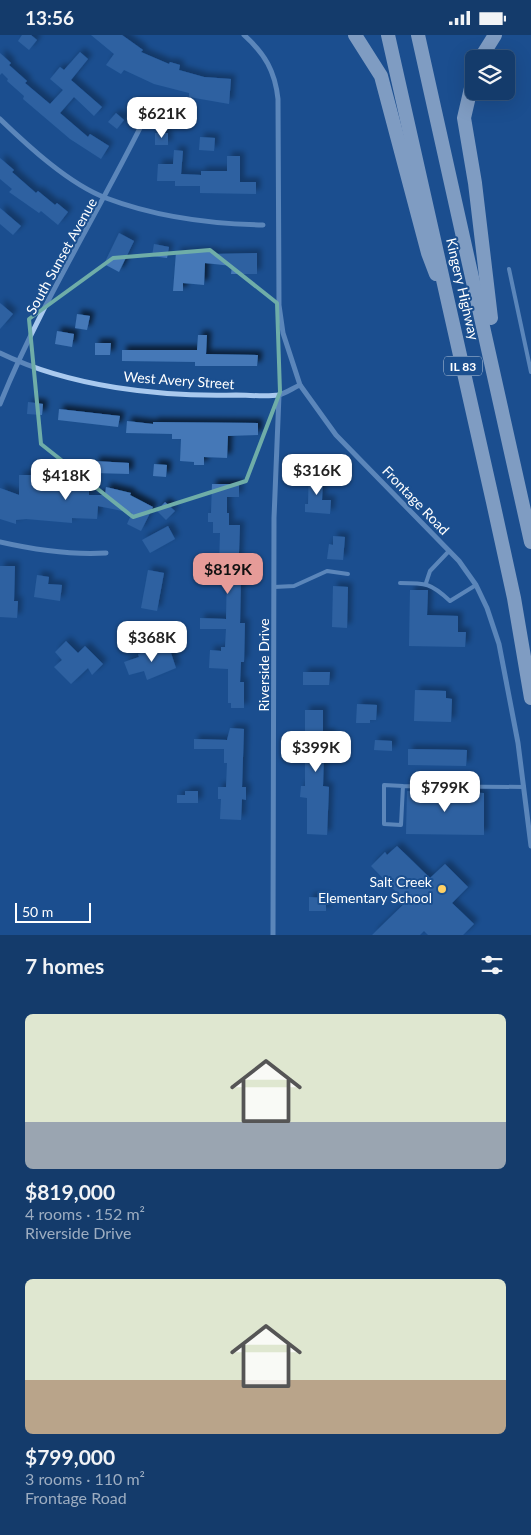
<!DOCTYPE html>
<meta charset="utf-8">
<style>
:root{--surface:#143b6b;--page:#1d4271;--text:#f1f3f6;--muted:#9dadc1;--line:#33557e;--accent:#e69b98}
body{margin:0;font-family:Lato,sans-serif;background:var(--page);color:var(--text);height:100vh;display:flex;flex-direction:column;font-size:19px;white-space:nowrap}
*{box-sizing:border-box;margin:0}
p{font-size:16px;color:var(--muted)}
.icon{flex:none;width:28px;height:28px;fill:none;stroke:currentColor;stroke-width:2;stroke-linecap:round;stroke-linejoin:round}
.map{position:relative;height:900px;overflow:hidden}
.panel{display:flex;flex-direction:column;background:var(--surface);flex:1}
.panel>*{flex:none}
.tools{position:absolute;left:465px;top:15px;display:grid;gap:10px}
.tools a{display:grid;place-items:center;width:50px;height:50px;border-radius:8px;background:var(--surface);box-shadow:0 5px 20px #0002,0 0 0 1px var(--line);font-size:25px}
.scale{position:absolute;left:15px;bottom:12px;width:76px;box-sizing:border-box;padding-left:5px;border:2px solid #fff;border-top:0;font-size:14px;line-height:18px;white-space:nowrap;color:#fff;-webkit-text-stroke:4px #1b4f8f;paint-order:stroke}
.price{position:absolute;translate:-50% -42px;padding:0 11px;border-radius:10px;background:#fff;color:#222;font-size:16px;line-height:32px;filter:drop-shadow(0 1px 2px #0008)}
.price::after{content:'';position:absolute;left:50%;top:30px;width:15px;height:11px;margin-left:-8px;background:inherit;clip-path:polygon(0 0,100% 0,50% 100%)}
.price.current{background:var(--accent);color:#111}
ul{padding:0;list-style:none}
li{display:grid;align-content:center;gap:10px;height:265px;padding:0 25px}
li span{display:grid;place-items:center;height:155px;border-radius:8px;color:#555}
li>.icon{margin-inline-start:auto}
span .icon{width:90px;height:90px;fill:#fffc;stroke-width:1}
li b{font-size:21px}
h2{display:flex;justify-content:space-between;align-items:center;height:60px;padding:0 25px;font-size:21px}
.status{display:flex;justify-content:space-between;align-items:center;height:35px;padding:0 25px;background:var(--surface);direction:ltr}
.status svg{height:14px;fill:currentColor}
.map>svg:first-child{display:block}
</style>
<div class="status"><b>13:56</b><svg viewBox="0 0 49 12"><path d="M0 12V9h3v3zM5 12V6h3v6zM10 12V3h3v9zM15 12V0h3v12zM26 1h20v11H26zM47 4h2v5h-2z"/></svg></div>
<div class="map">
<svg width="531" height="900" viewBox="0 0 531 900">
<defs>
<filter id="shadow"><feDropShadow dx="4.5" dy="-4.5" stdDeviation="2.5" flood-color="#0009"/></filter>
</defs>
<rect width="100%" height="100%" fill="#1b4f8f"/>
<!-- building -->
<g fill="#4478b7" filter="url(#shadow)">
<polygon points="22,0 31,0 37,5 29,15 18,6"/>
<polygon points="91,0 122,0 143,15 141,17 169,29 170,27 180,30 179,35 204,42 231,44 229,69 189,62 189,58 154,49 124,35 121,39 106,30 114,19"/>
<polygon points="80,17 88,24 71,45 102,72 94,81 74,62 60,78 88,102 90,99 109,111 101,124 70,104 23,64 24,61 7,46 8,44 2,38 0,40 0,18 11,28 9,30 27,46 25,48 50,69 63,55 50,44 60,32 64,35"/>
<polygon points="116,78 124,85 117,94 108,87"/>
<rect x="155" y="98" width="13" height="12"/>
<polygon points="200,102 215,103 214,116 199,115"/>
<polygon points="174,115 183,116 181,139 201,140 201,136 227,136 227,121 240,121 240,147 256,147 256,159 200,158 200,151 175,151 175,146 157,146 158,129 173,129"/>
<polygon points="0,123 14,135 12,137 36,158 38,156 55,170 57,168 68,177 58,190 41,176 39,178 9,157 12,154 0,144"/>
<polygon points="0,173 21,191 13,200 0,189"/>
<polygon points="119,198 134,206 119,237 104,229"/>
<polygon points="154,209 169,212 167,223 152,221"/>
<polygon points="200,216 215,217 215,219 257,218 257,239 231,239 232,231 205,228 204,250 183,248 183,256 173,256 176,217"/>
<polygon points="0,268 13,279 0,294"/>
<polygon points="77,279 90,281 87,295 75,293"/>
<polygon points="57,296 74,299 72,312 55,309"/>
<polygon points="198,300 207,300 206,319 258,320 257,331 195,331 195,327 122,326 122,315 197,315"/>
<polygon points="95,308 111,308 110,320 95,320"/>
<polygon points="28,367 43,369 42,380 27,379"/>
<polygon points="59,374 120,381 118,392 58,385"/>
<polygon points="127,386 153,389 153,387 258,388 258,400 228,401 227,423 204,422 204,430 194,430 194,427 180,426 181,404 172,404 172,399 126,398"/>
<polygon points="95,426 129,428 129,439 94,438"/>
<polygon points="154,429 167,430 166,442 153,441"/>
<polygon points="309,435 318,436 318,442 323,442 322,465 331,465 330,479 305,477 305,469 308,469"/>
<polygon points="64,438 75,439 75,442 89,443 89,460 105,460 106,452 131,458 130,460 153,472 141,496 127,489 132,478 98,471 97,484 72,483 72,488 26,484 16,485 16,489 0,484 0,453 19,460 19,440 63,440"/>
<polygon points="212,449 239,449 239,462 227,462 227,478 229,478 229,490 240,490 238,544 241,544 240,588 245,588 244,627 241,627 240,647 244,647 244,673 231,673 231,668 228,668 228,634 209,633 210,615 221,616 221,612 225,612 226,594 200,594 200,583 226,584 227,532 219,531 220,498 213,498 213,487 208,487 208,478 211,478"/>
<polygon points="165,467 175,476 166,485 157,476"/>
<polygon points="168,491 175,504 150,518 142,505"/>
<polygon points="333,501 345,502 343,525 327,524 329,509 333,510"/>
<polygon points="0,531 15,531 14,566 18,566 17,583 0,582"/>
<polygon points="148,535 164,538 157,576 141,573"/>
<polygon points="37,540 49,542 48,549 62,550 60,566 34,562"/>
<polygon points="333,551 348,552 347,593 332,592"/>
<polygon points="410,555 428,555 427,580 458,581 458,597 466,597 465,612 409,611"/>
<polygon points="66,606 78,618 85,611 103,629 92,640 88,633 71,649 54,632 62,625 55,617"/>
<polygon points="168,609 176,633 147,645 144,636 129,640 124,627 139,622 138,619"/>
<polygon points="303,637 330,637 329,650 303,650"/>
<polygon points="415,655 446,656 446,663 452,664 451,687 414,686"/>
<polygon points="357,669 377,670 376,685 370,685 370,688 356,688"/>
<polygon points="305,675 323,675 323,698 331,698 330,717 324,717 323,751 329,752 327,800 307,799 307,763 300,762 301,751 305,751"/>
<polygon points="230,693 244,694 242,752 246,752 246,765 242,764 241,785 220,784 221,764 218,764 218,752 226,752 227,728 224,728 224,714 194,714 194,704 227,705"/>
<polygon points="375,705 392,706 392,716 374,715"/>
<polygon points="408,714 467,715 466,731 408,730"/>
<polygon points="185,756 198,756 198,768 177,768 177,760 185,760"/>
<polygon points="407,756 484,758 484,800 406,799"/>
<polygon points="397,811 430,843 445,829 468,852 452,868 474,889 463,900 428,900 424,896 420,900 372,900 406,867 371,831 385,817 387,820"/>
<polygon points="309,862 326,863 326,876 309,876"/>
</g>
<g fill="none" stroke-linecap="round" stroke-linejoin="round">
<!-- service -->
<g stroke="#a9c9ee" stroke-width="4">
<polyline points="509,234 531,337"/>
<path d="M 400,548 C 426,548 431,548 450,566 L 476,550"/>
<polyline points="426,548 430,536 449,516"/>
<polyline points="274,552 294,551 327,536 348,539"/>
<polyline points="403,751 384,750 384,789 401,790 403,751 524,752"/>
</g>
<!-- minor -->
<g stroke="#a9c9ee" stroke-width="5">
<path d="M 244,0 C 265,19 275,36 278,64 L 279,270 L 283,298 L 300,350 L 336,400 L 459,526 L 476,550 L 487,573 L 499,609 L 518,708 L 531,811"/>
<path d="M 0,84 C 28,111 69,149 106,163 C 156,182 210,189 263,190"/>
<path d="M 0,318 C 70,352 160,362 236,360 C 250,360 266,362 279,360 C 286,358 293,353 300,350"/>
<path d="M 0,369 C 40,270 97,180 144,85"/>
<path d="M 0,507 C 35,515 71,520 106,518"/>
<polyline points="273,900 274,483 279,360"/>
</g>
<!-- trunk -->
<g stroke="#f8faff" stroke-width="14">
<polyline points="355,0 381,41 428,218 436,239"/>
<polyline points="388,0 493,467 514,563 531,663"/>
<polyline points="418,0 531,507"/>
<polyline points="480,24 495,0"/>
<polyline points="474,40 464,83 475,148 491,283"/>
</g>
</g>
<!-- marked area -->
<path d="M0 0H531V900H0ZM 210,215 L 277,268 L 280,357 L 246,446 L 133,482 L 41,409 L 29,284 L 113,223 Z" fill="#1b4f8f" fill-opacity=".55" fill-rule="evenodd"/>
<path fill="none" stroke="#6fada8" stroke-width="4" stroke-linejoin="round" d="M 210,215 L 277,268 L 280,357 L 246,446 L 133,482 L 41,409 L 29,284 L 113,223 Z"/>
<!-- markers -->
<circle fill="#ffd166" stroke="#1b4f8f" stroke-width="2" cx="442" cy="854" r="5"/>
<g text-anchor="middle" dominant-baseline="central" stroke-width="4" stroke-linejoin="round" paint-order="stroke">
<!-- shield labels -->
<rect fill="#1b4f8f" stroke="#bbcadd" stroke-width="1" x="444" y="321.5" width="38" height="19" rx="4"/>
<g font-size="12" font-weight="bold" fill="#fff">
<text x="463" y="331">IL 83</text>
</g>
<!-- street labels -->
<g font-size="14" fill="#fff" stroke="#1b4f8f">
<text transform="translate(61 221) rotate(-61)">South Sunset Avenue</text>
<text transform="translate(463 254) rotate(77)">Kingery Highway</text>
<text transform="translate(179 345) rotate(4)">West Avery Street</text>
<text transform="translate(416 465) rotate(46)">Frontage Road</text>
<text transform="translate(263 630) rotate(-90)">Riverside Drive</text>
</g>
<!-- poi labels -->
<g font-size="14" fill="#fff" stroke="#1b4f8f" text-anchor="end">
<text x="432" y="846">Salt Creek<tspan x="432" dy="16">Elementary School</tspan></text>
</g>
</g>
</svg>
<div class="tools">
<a><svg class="icon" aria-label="layers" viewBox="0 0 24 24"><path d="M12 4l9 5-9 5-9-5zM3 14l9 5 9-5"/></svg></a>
</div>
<div class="scale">50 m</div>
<b class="price" style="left:162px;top:104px">$621K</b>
<b class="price" style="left:317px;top:461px">$316K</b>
<b class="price" style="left:66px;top:466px">$418K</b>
<b class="price current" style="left:228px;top:560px">$819K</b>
<b class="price" style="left:152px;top:628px">$368K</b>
<b class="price" style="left:316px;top:738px">$399K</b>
<b class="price" style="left:445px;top:778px">$799K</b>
</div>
<section class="panel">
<h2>7 homes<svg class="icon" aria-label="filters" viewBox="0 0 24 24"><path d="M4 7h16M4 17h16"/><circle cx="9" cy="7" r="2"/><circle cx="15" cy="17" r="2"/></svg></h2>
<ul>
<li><span style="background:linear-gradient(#dfe7d0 70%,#9aa5b1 0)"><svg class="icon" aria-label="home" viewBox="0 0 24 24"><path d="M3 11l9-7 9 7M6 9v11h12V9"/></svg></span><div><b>$819,000</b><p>4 rooms · 152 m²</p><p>Riverside Drive</p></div></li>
<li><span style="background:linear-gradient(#dfe7d0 65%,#b9a48a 0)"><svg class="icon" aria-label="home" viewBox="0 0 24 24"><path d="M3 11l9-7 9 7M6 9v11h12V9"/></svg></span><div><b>$799,000</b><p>3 rooms · 110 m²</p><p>Frontage Road</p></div></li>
</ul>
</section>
